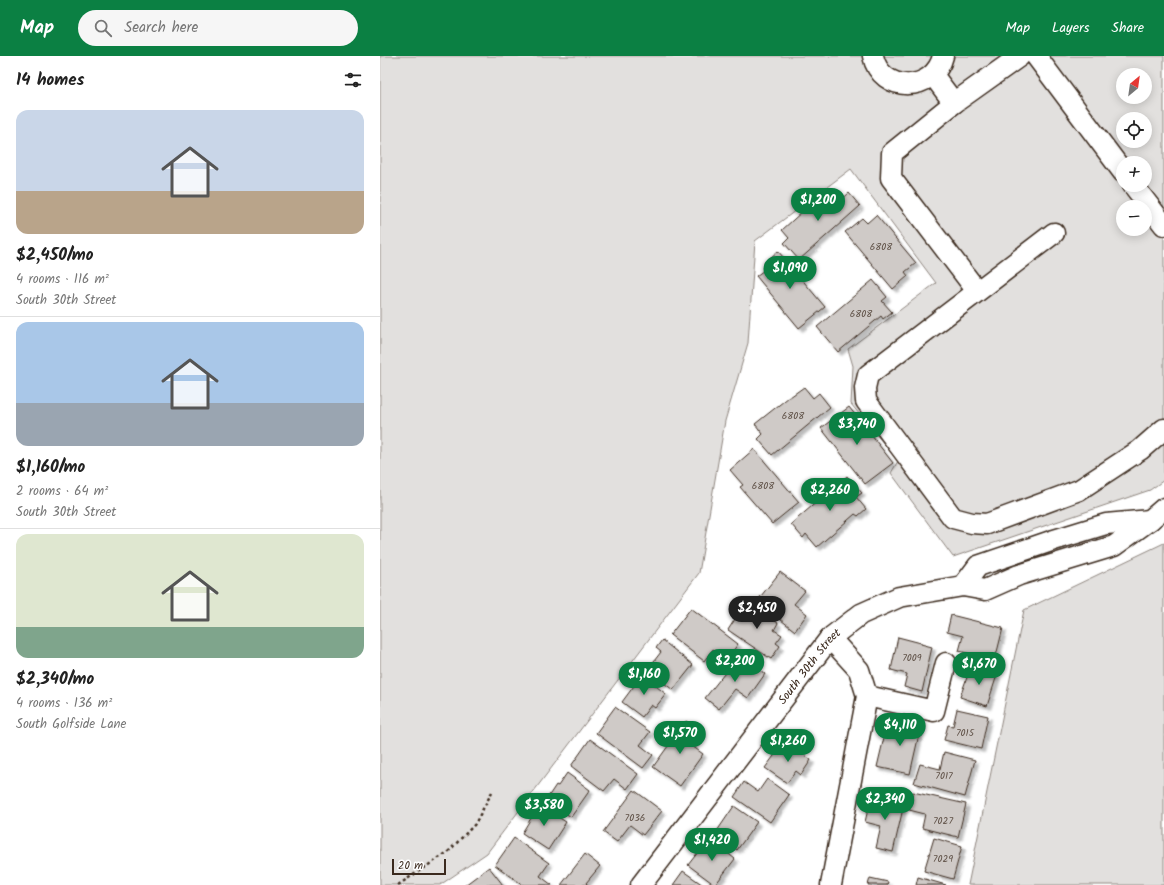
<!DOCTYPE html>
<meta charset="utf-8">
<style>
:root{--surface:#fff;--page:#f6f6f6;--text:#222;--muted:#767676;--line:#e0e0e0;--accent:#0b8043}
body{margin:0;font-family:Kalam,sans-serif;background:var(--page);color:var(--text);height:100vh;display:flex;flex-direction:column;font-size:15px;white-space:nowrap}
*{box-sizing:border-box;margin:0}
p{font-size:13px;color:var(--muted)}
.icon{flex:none;width:22px;height:22px;fill:none;stroke:currentColor;stroke-width:2;stroke-linecap:round;stroke-linejoin:round}
.map{position:relative;flex:1;overflow:hidden}
.drawer{display:flex;flex-direction:column;background:var(--surface);width:380px}
.drawer>*{flex:none}
.needle{width:26px;rotate:29deg}
.controls{position:absolute;left:736px;top:12px;display:grid;gap:8px}
.controls a{display:grid;place-items:center;width:36px;height:36px;border-radius:50%;background:var(--surface);box-shadow:0 2px 10px #0003;font-size:20px}
.scale{position:absolute;left:12px;bottom:10px;width:54px;box-sizing:border-box;padding-left:4px;border:2px solid #3b2a1e;border-top:0;font-size:11px;line-height:14px;white-space:nowrap;color:#3b2a1e;-webkit-text-stroke:3px #fff;paint-order:stroke}
.price{position:absolute;translate:-50% -34px;padding:0 9px;border-radius:14px;background:var(--accent);color:#fff;font-size:13px;line-height:26px;filter:drop-shadow(0 1px 2px #0008)}
.price::after{content:'';position:absolute;left:50%;top:24px;width:12px;height:9px;margin-left:-6px;background:inherit;clip-path:polygon(0 0,100% 0,50% 100%)}
.price.current{background:#222;color:#fff}
ul{padding:0;list-style:none}
li{display:grid;align-content:center;gap:8px;height:212px;padding:0 16px}
li+li{border-top:1px solid var(--line)}
li span{display:grid;place-items:center;height:124px;border-radius:12px;color:#555}
li>.icon{margin-inline-start:auto}
span .icon{width:72px;height:72px;fill:#fffc;stroke-width:1}
li b{font-size:17px}
h2{display:flex;justify-content:space-between;align-items:center;height:48px;padding:0 16px;font-size:17px}
header{display:flex;align-items:center;gap:24px;box-sizing:border-box;height:56px;padding:0 20px;background:var(--accent);color:#fff}
header strong{font-size:19px}
nav{display:flex;gap:22px;margin-inline-start:auto;font-size:14px}
.search{width:280px;height:36px;background:var(--page);display:flex;align-items:center;gap:10px;box-sizing:border-box;padding:0 14px;border-radius:22px;color:var(--muted);font-size:15px}
main{display:flex;flex:1;min-height:0}
.map>svg:first-child{display:block}
</style>
<header>
<strong>Map</strong>
<div class="search"><svg class="icon" aria-label="search" viewBox="0 0 24 24"><circle cx="10" cy="10" r="6"/><path d="M15 15l6 6"/></svg>Search here</div>
<nav><a>Map</a><a>Layers</a><a>Share</a></nav>
</header>
<main>
<section class="drawer">
<h2>14 homes<svg class="icon" aria-label="filters" viewBox="0 0 24 24"><path d="M4 7h16M4 17h16"/><circle cx="9" cy="7" r="2"/><circle cx="15" cy="17" r="2"/></svg></h2>
<ul>
<li><span style="background:linear-gradient(#c9d6e8 65%,#b9a48a 0)"><svg class="icon" aria-label="home" viewBox="0 0 24 24"><path d="M3 11l9-7 9 7M6 9v11h12V9"/></svg></span><div><b>$2,450/mo</b><p>4 rooms · 116 m²</p><p>South 30th Street</p></div></li>
<li><span style="background:linear-gradient(#a9c7e8 65%,#9aa5b1 0)"><svg class="icon" aria-label="home" viewBox="0 0 24 24"><path d="M3 11l9-7 9 7M6 9v11h12V9"/></svg></span><div><b>$1,160/mo</b><p>2 rooms · 64 m²</p><p>South 30th Street</p></div></li>
<li><span style="background:linear-gradient(#dfe7d0 75%,#7fa58c 0)"><svg class="icon" aria-label="home" viewBox="0 0 24 24"><path d="M3 11l9-7 9 7M6 9v11h12V9"/></svg></span><div><b>$2,340/mo</b><p>4 rooms · 136 m²</p><p>South Golfside Lane</p></div></li>
</ul>
</section>
<div class="map">
<svg width="784" height="829" viewBox="0 0 784 829">
<defs>
<filter id="shadow"><feDropShadow dx="3.5" dy="3.5" stdDeviation="1" flood-color="#0004"/></filter>
</defs>
<rect width="100%" height="100%" fill="#fff"/>
<filter id="ink" filterUnits="userSpaceOnUse"><feTurbulence type="fractalNoise" baseFrequency=".025" numOctaves="2"/><feDisplacementMap in="SourceGraphic" scale="8" xChannelSelector="R" yChannelSelector="G"/><feConvolveMatrix kernelMatrix="1 2 1 2 8 2 1 2 1" color-interpolation-filters="sRGB"/></filter>
<g filter="url(#ink)">
<!-- green -->
<g fill="#e2e0de" stroke="#8e857e" fill-rule="evenodd">
<path d="M 0,0 L 784,0 L 784,424 L 770,434 L 573,501 L 511,417 L 518,405 L 471,348 L 473,310 L 468,293 L 556,227 L 471,113 L 375,185 L 368,287 L 345,365 L 319,517 L 107,797 L 60,829 L 0,829 ZM 743,19 L 765,19 L 765,41 L 743,41 ZM 743,63 L 765,63 L 765,85 L 743,85 ZM 743,107 L 765,107 L 765,129 L 743,129 ZM 743,151 L 765,151 L 765,173 L 743,173 Z"/>
<polygon points="784,487 784,829 588,829 644,554"/>
</g>
<!-- building -->
<g fill="#cfcac7" stroke="#3b2a1e" filter="url(#shadow)">
<polygon points="447,133 459,146 469,137 480,150 419,204 404,187 409,182 402,174"/>
<polygon points="496,159 536,207 525,216 528,220 513,233 465,176 482,162 487,167"/>
<polygon points="398,195 445,251 419,272 376,220 388,211 384,207"/>
<polygon points="493,224 507,241 502,245 512,256 503,263 501,260 458,296 437,271"/>
<polygon points="424,331 433,342 439,337 450,351 392,399 378,383 383,378 375,368 409,341 410,341"/>
<polygon points="469,351 513,407 485,428 441,372"/>
<polygon points="374,393 419,446 392,468 360,431 363,429 350,414"/>
<polygon points="467,420 482,437 476,441 486,453 478,460 475,458 437,491 426,478 423,482 411,468"/>
<polygon points="400,516 425,535 414,548 427,558 415,575 377,545"/>
<polygon points="366,546 398,567 394,574 402,579 396,587 400,590 391,603 348,574"/>
<polygon points="311,552 358,588 347,603 333,593 324,605 290,579"/>
<polygon points="571,559 623,572 615,604 579,595 583,580 567,576"/>
<polygon points="518,581 541,587 541,588 552,591 542,636 524,631 527,618 511,614"/>
<polygon points="282,584 313,609 293,634 267,614 281,596 276,592"/>
<polygon points="356,603 370,613 373,609 385,618 368,642 355,633 339,653 325,642"/>
<polygon points="591,610 617,619 607,650 580,641"/>
<polygon points="262,619 286,638 275,652 271,649 262,661 242,646"/>
<polygon points="235,651 270,676 260,689 273,699 263,712 216,677"/>
<polygon points="577,653 608,660 601,693 564,684 568,669 573,670"/>
<polygon points="523,661 542,665 530,718 497,711 506,673 520,677"/>
<polygon points="306,665 322,677 312,690 323,698 300,730 273,711"/>
<polygon points="210,683 258,718 247,733 234,723 224,735 191,710"/>
<polygon points="405,685 431,704 421,719 416,715 407,727 385,712"/>
<polygon points="564,696 595,704 585,741 534,727 540,708 560,713"/>
<polygon points="187,717 210,734 191,761 166,744 176,729 178,730"/>
<polygon points="387,723 409,739 390,766 354,741 364,726 378,736"/>
<polygon points="254,734 282,755 263,779 250,769 237,786 223,776"/>
<polygon points="533,736 586,748 578,781 542,772 545,758 529,754"/>
<polygon points="491,740 524,748 513,796 496,792 501,770 485,766"/>
<polygon points="159,749 186,766 168,794 142,777"/>
<polygon points="354,750 377,766 357,794 335,778"/>
<polygon points="134,782 169,807 160,820 172,829 143,829 115,809"/>
<polygon points="329,782 355,803 335,829 308,809"/>
<polygon points="554,782 582,790 573,823 544,815"/>
<polygon points="205,798 220,810 206,827 208,829 181,829"/>
<polygon points="109,811 123,829 85,829"/>
<polygon points="303,815 323,829 293,829"/>
<polygon points="538,821 566,829 536,829"/>
<polygon points="490,822 508,826 507,829 488,829"/>
</g>
<g fill="none" stroke-linecap="round" stroke-linejoin="round">
<defs>
<g id="minor">
<path d="M 493,0 C 501,38 554,37 563,0"/>
<polyline points="656,0 743,116"/>
<polyline points="553,19 574,47"/>
<polyline points="753,129 784,169"/>
<polyline points="674,177 488,319 485,332 486,345 573,462 592,467 607,468 699,434 760,394 784,373"/>
<polyline points="597,235 511,122 512,97 574,47 640,0"/>
<polyline points="583,530 598,510 674,484 726,468 770,464"/>
<polyline points="450,582 479,614 487,640 451,829"/>
<polyline points="487,640 554,655 566,607"/>
<path id="s1" d="M 261,829 L 450,582 L 481,558 L 519,541 L 583,530 L 605,534 L 639,519 L 734,490 L 770,464 L 784,452"/>
</g>
</defs>
<!-- minor casing -->
<use href="#minor" stroke="#3b2a1e" stroke-width="23"/>
<!-- path -->
<polyline stroke="#3b2a1e" stroke-width="2.5" stroke-dasharray="3 3" stroke-linecap="butt" points="18,829 68,796 95,768 112,736"/>
<!-- minor -->
<use href="#minor" stroke="#fff" stroke-width="20"/>
</g>
</g>
<g text-anchor="middle" dominant-baseline="central" stroke-width="4" stroke-linejoin="round" paint-order="stroke">
<!-- number labels -->
<g font-size="10" fill="#605248">
<text x="501" y="191">6808</text>
<text x="481" y="258">6808</text>
<text x="413" y="360">6808</text>
<text x="383" y="430">6808</text>
<text x="532" y="602">7009</text>
<text x="585" y="677">7015</text>
<text x="564" y="720">7017</text>
<text x="255" y="762">7036</text>
<text x="563" y="765">7027</text>
<text x="563" y="803">7029</text>
</g>
<!-- street labels -->
<g font-size="12" fill="#3b2a1e" stroke="#fff">
<text stroke="none"><textPath href="#s1" startOffset="276">South 30th Street</textPath></text>
</g>
</g>
</svg>
<div class="controls">
<a><svg class="needle" viewBox="-14 -14 28 28"><path d="M0-13l5 13h-10z" fill="#e53935"/><path d="M0 13l5-13h-10z" fill="#767676"/></svg></a>
<a><svg class="icon" aria-label="locate" viewBox="0 0 24 24"><circle cx="12" cy="12" r="6"/><path d="M12 2v4M12 18v4M2 12h4M18 12h4"/></svg></a>
<a>+</a>
<a>−</a>
</div>
<div class="scale">20 m</div>
<b class="price" style="left:438px;top:166px">$1,200</b>
<b class="price" style="left:410px;top:234px">$1,090</b>
<b class="price" style="left:477px;top:390px">$3,740</b>
<b class="price" style="left:450px;top:456px">$2,260</b>
<b class="price current" style="left:377px;top:574px">$2,450</b>
<b class="price" style="left:355px;top:627px">$2,200</b>
<b class="price" style="left:599px;top:630px">$1,670</b>
<b class="price" style="left:264px;top:640px">$1,160</b>
<b class="price" style="left:520px;top:691px">$4,110</b>
<b class="price" style="left:300px;top:699px">$1,570</b>
<b class="price" style="left:408px;top:707px">$1,260</b>
<b class="price" style="left:505px;top:765px">$2,340</b>
<b class="price" style="left:164px;top:771px">$3,580</b>
<b class="price" style="left:332px;top:806px">$1,420</b>
</div>
</main>
